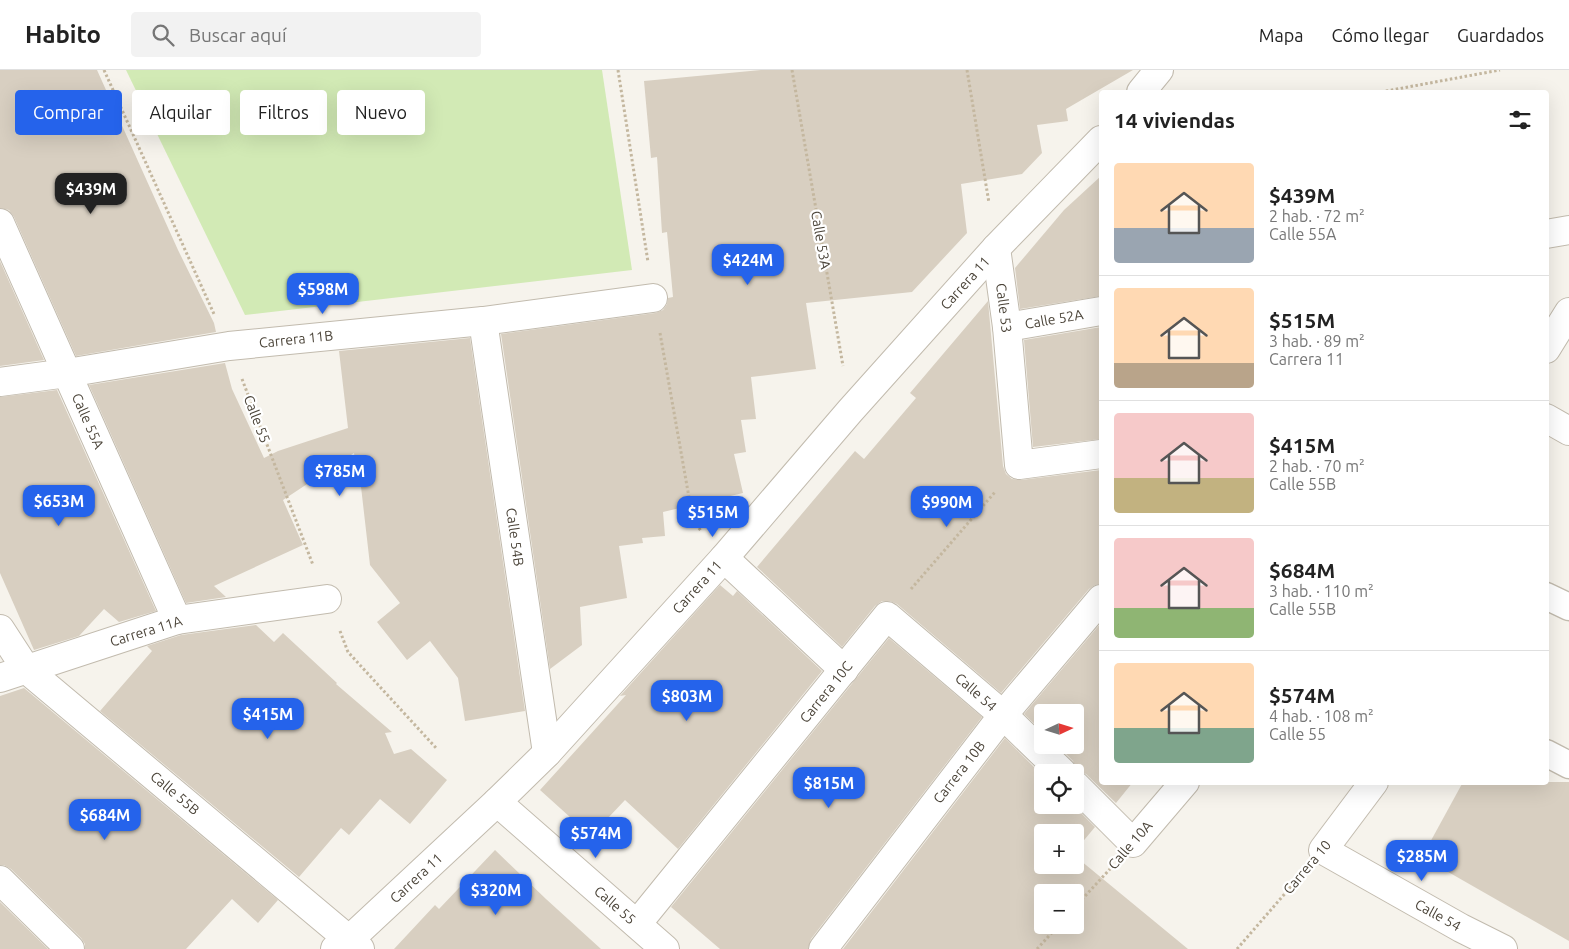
<!DOCTYPE html>
<html lang="es">
<meta charset="utf-8">
<style>
:root{--surface:#fff;--page:#f2f2f2;--text:#222;--muted:#767676;--line:#e0e0e0;--accent:#2563eb}
body{margin:0;font-family:Ubuntu,sans-serif;background:var(--page);color:var(--text);height:100vh;display:flex;flex-direction:column;font-size:19px;white-space:nowrap}
*{box-sizing:border-box;margin:0}
p{font-size:16px;color:var(--muted)}
.icon{flex:none;width:28px;height:28px;fill:none;stroke:currentColor;stroke-width:2;stroke-linecap:round;stroke-linejoin:round}
.map{position:relative;flex:1;overflow:hidden}
.drawer{position:absolute;left:1099px;top:20px;width:450px;height:695px;display:flex;flex-direction:column;background:var(--surface);border-radius:5px;box-shadow:0 5px 20px #0002}
.drawer>*{flex:none}
.top-card{position:absolute;left:15px;top:20px;width:475px;height:45px;display:flex;gap:10px}
.needle{width:32px;rotate:86deg}
.buttons{position:absolute;left:1034px;top:634px;display:grid;gap:10px}
.buttons a{display:grid;place-items:center;width:50px;height:50px;border-radius:5px;background:var(--surface);box-shadow:0 5px 20px #0002;font-size:25px}
.price{position:absolute;translate:-50% -42px;padding:0 11px;border-radius:10px;background:var(--accent);color:#fff;font-size:16px;line-height:32px;filter:drop-shadow(0 1px 2px #0008)}
.price::after{content:'';position:absolute;left:50%;top:30px;width:15px;height:11px;margin-left:-8px;background:inherit;clip-path:polygon(0 0,100% 0,50% 100%)}
.price.active{background:#222;color:#fff}
ul{padding:0;list-style:none}
li{display:flex;align-items:center;gap:15px;height:125px;padding:0 15px}
li+li{border-top:1px solid var(--line)}
li span{display:grid;place-items:center;flex:none;width:140px;height:100px;border-radius:5px;color:#555}
li>.icon{margin-inline-start:auto}
span .icon{width:60px;height:60px;fill:#fffc;stroke-width:1}
li b{font-size:21px}
h2{display:flex;justify-content:space-between;align-items:center;height:60px;padding:0 15px;font-size:21px}
.chip{padding:0 18px;border-radius:5px;background:var(--surface);box-shadow:0 5px 20px #0002;font-size:18px;line-height:45px}
.chip.active{background:var(--accent);color:#fff}
header{display:flex;align-items:center;gap:30px;box-sizing:border-box;height:70px;padding:0 25px;background:var(--surface);border-bottom:1px solid var(--line)}
header strong{font-size:24px}
nav{display:flex;gap:28px;margin-inline-start:auto;font-size:18px}
.search{width:350px;height:45px;background:var(--page);display:flex;align-items:center;gap:12px;box-sizing:border-box;padding:0 18px;border-radius:5px;color:var(--muted);font-size:19px}
.map>svg:first-child{display:block}
</style>
<header>
<strong>Habito</strong>
<div class="search"><svg class="icon" aria-label="search" viewBox="0 0 24 24"><circle cx="10" cy="10" r="6"/><path d="M15 15l6 6"/></svg>Buscar aquí</div>
<nav><a>Mapa</a><a>Cómo llegar</a><a>Guardados</a></nav>
</header>
<div class="map">
<svg width="1569" height="879" viewBox="0 0 1569 879">
<rect width="100%" height="100%" fill="#f6f3ec"/>
<!-- green -->
<polygon fill="#d2eab5" points="126,0 602,0 632,200 245,245"/>
<!-- building -->
<g fill="#d8cfc1" fill-rule="evenodd">
<polygon points="0,0 97,0 178,180 214,253 216,262 76,286 14,147 9,140 0,138"/>
<polygon points="761,0 1133,0 1066,39 1068,51 1037,55 1042,83 1022,104 961,114 967,163 912,222 806,233 816,299 751,307 756,349 741,350 746,382 734,384 743,423 663,442 665,466 642,468 643,473 619,476 627,528 580,537 582,575 550,599 501,264 655,243 663,240 667,234 668,228 673,227 667,162 662,163 657,87 651,88 644,11"/>
<polygon points="1101,106 1101,226 1020,239 1015,198 1064,140"/>
<polygon points="0,191 44,290 0,296"/>
<polygon points="988,231 1003,396 1006,404 1012,409 1021,410 1101,400 1101,514 1095,515 1089,519 1001,623 897,534 890,531 882,531 875,536 842,577 757,497 855,381 864,389 916,328 910,323"/>
<polygon points="1101,257 1101,369 1033,377 1024,270"/>
<polygon points="470,268 525,641 465,651 458,608 430,571 407,590 377,552 400,533 370,495 360,408 358,409 354,383 283,430 303,475 214,516 226,527 186,533 89,315 225,293 232,319 264,388 278,381 348,358 339,281"/>
<polygon points="57,320 156,541 119,552 104,539 79,566 34,580 0,503 0,327"/>
<polygon points="720,515 733,526 737,521 822,601 678,779 625,730 591,766 540,720 626,625 620,626"/>
<polygon points="1101,553 1101,712 1133,712 1116,733 1086,704 1077,700 1073,691 1057,675 1075,675 1075,642 1042,642 1042,661 1024,644"/>
<polygon points="256,555 274,572 283,563 337,613 336,614 392,662 385,663 394,684 411,679 447,710 410,754 380,729 349,765 341,758 299,807 100,641 152,581 147,576 181,565"/>
<polygon points="889,568 982,647 811,869 808,879 720,879 671,837"/>
<polygon points="24,618 278,830 258,853 232,829 186,879 85,879 85,874 81,868 11,799 4,795 0,795 0,626"/>
<path d="M 1005,668 L 1042,705 L 1042,735 L 1073,735 L 1095,757 L 1075,781 L 1075,762 L 1042,762 L 1042,795 L 1075,795 L 1075,786 L 1188,879 L 843,879 ZM 1042,822 L 1075,822 L 1075,855 L 1042,855 Z"/>
<polygon points="1463,712 1569,712 1569,871 1422,787"/>
<polygon points="495,780 546,829 601,879 394,879 435,835 439,839"/>
<polygon points="0,832 48,879 0,879"/>
</g>
<g fill="none" stroke-linecap="round" stroke-linejoin="round">
<defs>
<g id="pedestrian">
<polyline points="1546,526 1569,537"/>
<polyline points="1546,683 1569,695"/>
</g>
<g id="minor">
<polyline points="0,153 177,550"/>
<polyline points="1546,164 1569,160"/>
<polyline points="996,178 1007,257 1019,395 1101,384"/>
<polyline points="483,251 547,683"/>
<polyline points="1007,257 1101,241"/>
<polyline points="1546,279 1569,242"/>
<polyline points="0,312 67,303 229,276 483,251 653,228"/>
<polyline points="1546,348 1569,361"/>
<polyline points="724,488 844,600"/>
<polyline points="0,559 26,599 360,879"/>
<polyline points="0,608 177,550 327,529"/>
<polyline points="1374,712 1323,780 1461,858 1503,879"/>
<polyline points="1075,715 1133,773 1185,712"/>
<polyline points="497,732 665,879"/>
<polyline points="0,810 70,879"/>
<polyline points="637,854 887,546 1003,645 1062,702"/>
<polyline points="823,879 1003,645 1101,529"/>
</g>
<g id="tertiary">
<polyline points="1141,22 1159,0"/>
<polyline points="335,879 350,869 497,732 547,683 724,488 850,341 996,178 1101,70"/>
</g>
</defs>
<!-- pedestrian casing -->
<use href="#pedestrian" stroke="#c2bbae" stroke-width="29"/>
<!-- minor casing -->
<use href="#minor" stroke="#c2bbae" stroke-width="30"/>
<!-- tertiary casing -->
<use href="#tertiary" stroke="#c2bbae" stroke-width="30"/>
<!-- path -->
<g stroke="#c4b79f" stroke-width="3" stroke-dasharray="2.5 2.5" stroke-linecap="butt">
<polyline points="104,0 214,244"/>
<polyline points="618,0 648,192"/>
<polyline points="792,0 843,296"/>
<polyline points="967,0 989,133"/>
<polyline points="1381,22 1500,0"/>
<polyline points="660,263 693,450 701,461"/>
<polyline points="242,309 313,495"/>
<polyline points="911,519 995,422"/>
<polyline points="340,561 348,582 437,679"/>
<polyline points="1075,837 1110,799"/>
<polyline points="1037,879 1059,855"/>
<polyline points="1237,879 1301,805"/>
</g>
<!-- pedestrian -->
<use href="#pedestrian" stroke="#fff" stroke-width="26"/>
<!-- minor -->
<use href="#minor" stroke="#fff" stroke-width="28"/>
<!-- tertiary -->
<use href="#tertiary" stroke="#fff" stroke-width="28"/>
</g>
<g text-anchor="middle" dominant-baseline="central" stroke-width="4.5" stroke-linejoin="round" paint-order="stroke">
<!-- street labels -->
<g font-size="14" fill="#4b4439" stroke="#fff">
<text transform="translate(821 170) rotate(80)">Calle 53A</text>
<text transform="translate(965 213) rotate(-48)">Carrera 11</text>
<text transform="translate(1004 238) rotate(83)">Calle 53</text>
<text transform="translate(1054 249) rotate(-10)">Calle 52A</text>
<text transform="translate(296 269) rotate(-6)">Carrera 11B</text>
<text transform="translate(257 349) rotate(69)">Calle 55</text>
<text transform="translate(88 351) rotate(66)">Calle 55A</text>
<text transform="translate(515 467) rotate(82)">Calle 54B</text>
<text transform="translate(697 517) rotate(-48)">Carrera 11</text>
<text transform="translate(146 561) rotate(-17)">Carrera 11A</text>
<text transform="translate(826 622) rotate(-51)">Carrera 10C</text>
<text transform="translate(976 622) rotate(41)">Calle 54</text>
<text transform="translate(959 702) rotate(-52)">Carrera 10B</text>
<text transform="translate(175 723) rotate(40)">Calle 55B</text>
<text transform="translate(1130 775) rotate(-49)">Calle 10A</text>
<text transform="translate(1307 797) rotate(-50)">Carrera 10</text>
<text transform="translate(416 808) rotate(-43)">Carrera 11</text>
<text transform="translate(615 835) rotate(41)">Calle 55</text>
<text transform="translate(1438 845) rotate(29)">Calle 54</text>
</g>
</g>
</svg>
<div class="buttons">
<a><svg class="needle" viewBox="-14 -14 28 28"><path d="M0-13l5 13h-10z" fill="#e53935"/><path d="M0 13l5-13h-10z" fill="#767676"/></svg></a>
<a><svg class="icon" aria-label="locate" viewBox="0 0 24 24"><circle cx="12" cy="12" r="6"/><path d="M12 2v4M12 18v4M2 12h4M18 12h4"/></svg></a>
<a>+</a>
<a>−</a>
</div>
<b class="price active" style="left:91px;top:145px">$439M</b>
<b class="price" style="left:748px;top:216px">$424M</b>
<b class="price" style="left:323px;top:245px">$598M</b>
<b class="price" style="left:340px;top:427px">$785M</b>
<b class="price" style="left:59px;top:457px">$653M</b>
<b class="price" style="left:947px;top:458px">$990M</b>
<b class="price" style="left:713px;top:468px">$515M</b>
<b class="price" style="left:687px;top:652px">$803M</b>
<b class="price" style="left:268px;top:670px">$415M</b>
<b class="price" style="left:829px;top:739px">$815M</b>
<b class="price" style="left:105px;top:771px">$684M</b>
<b class="price" style="left:596px;top:789px">$574M</b>
<b class="price" style="left:1422px;top:812px">$285M</b>
<b class="price" style="left:496px;top:846px">$320M</b>
<div class="top-card">
<a class="chip active">Comprar</a>
<a class="chip">Alquilar</a>
<a class="chip">Filtros</a>
<a class="chip">Nuevo</a>
</div>
<section class="drawer">
<h2>14 viviendas<svg class="icon" aria-label="filters" viewBox="0 0 24 24"><path d="M4 7h16M4 17h16"/><circle cx="9" cy="7" r="2"/><circle cx="15" cy="17" r="2"/></svg></h2>
<ul>
<li><span style="background:linear-gradient(#ffd9b3 65%,#9aa5b1 0)"><svg class="icon" aria-label="home" viewBox="0 0 24 24"><path d="M3 11l9-7 9 7M6 9v11h12V9"/></svg></span><div><b>$439M</b><p>2 hab. · 72 m²</p><p>Calle 55A</p></div></li>
<li><span style="background:linear-gradient(#ffd9b3 75%,#b9a48a 0)"><svg class="icon" aria-label="home" viewBox="0 0 24 24"><path d="M3 11l9-7 9 7M6 9v11h12V9"/></svg></span><div><b>$515M</b><p>3 hab. · 89 m²</p><p>Carrera 11</p></div></li>
<li><span style="background:linear-gradient(#f6c9c9 65%,#c2b280 0)"><svg class="icon" aria-label="home" viewBox="0 0 24 24"><path d="M3 11l9-7 9 7M6 9v11h12V9"/></svg></span><div><b>$415M</b><p>2 hab. · 70 m²</p><p>Calle 55B</p></div></li>
<li><span style="background:linear-gradient(#f6c9c9 70%,#8fb573 0)"><svg class="icon" aria-label="home" viewBox="0 0 24 24"><path d="M3 11l9-7 9 7M6 9v11h12V9"/></svg></span><div><b>$684M</b><p>3 hab. · 110 m²</p><p>Calle 55B</p></div></li>
<li><span style="background:linear-gradient(#ffd9b3 65%,#7fa58c 0)"><svg class="icon" aria-label="home" viewBox="0 0 24 24"><path d="M3 11l9-7 9 7M6 9v11h12V9"/></svg></span><div><b>$574M</b><p>4 hab. · 108 m²</p><p>Calle 55</p></div></li>
</ul>
</section>
</div>
